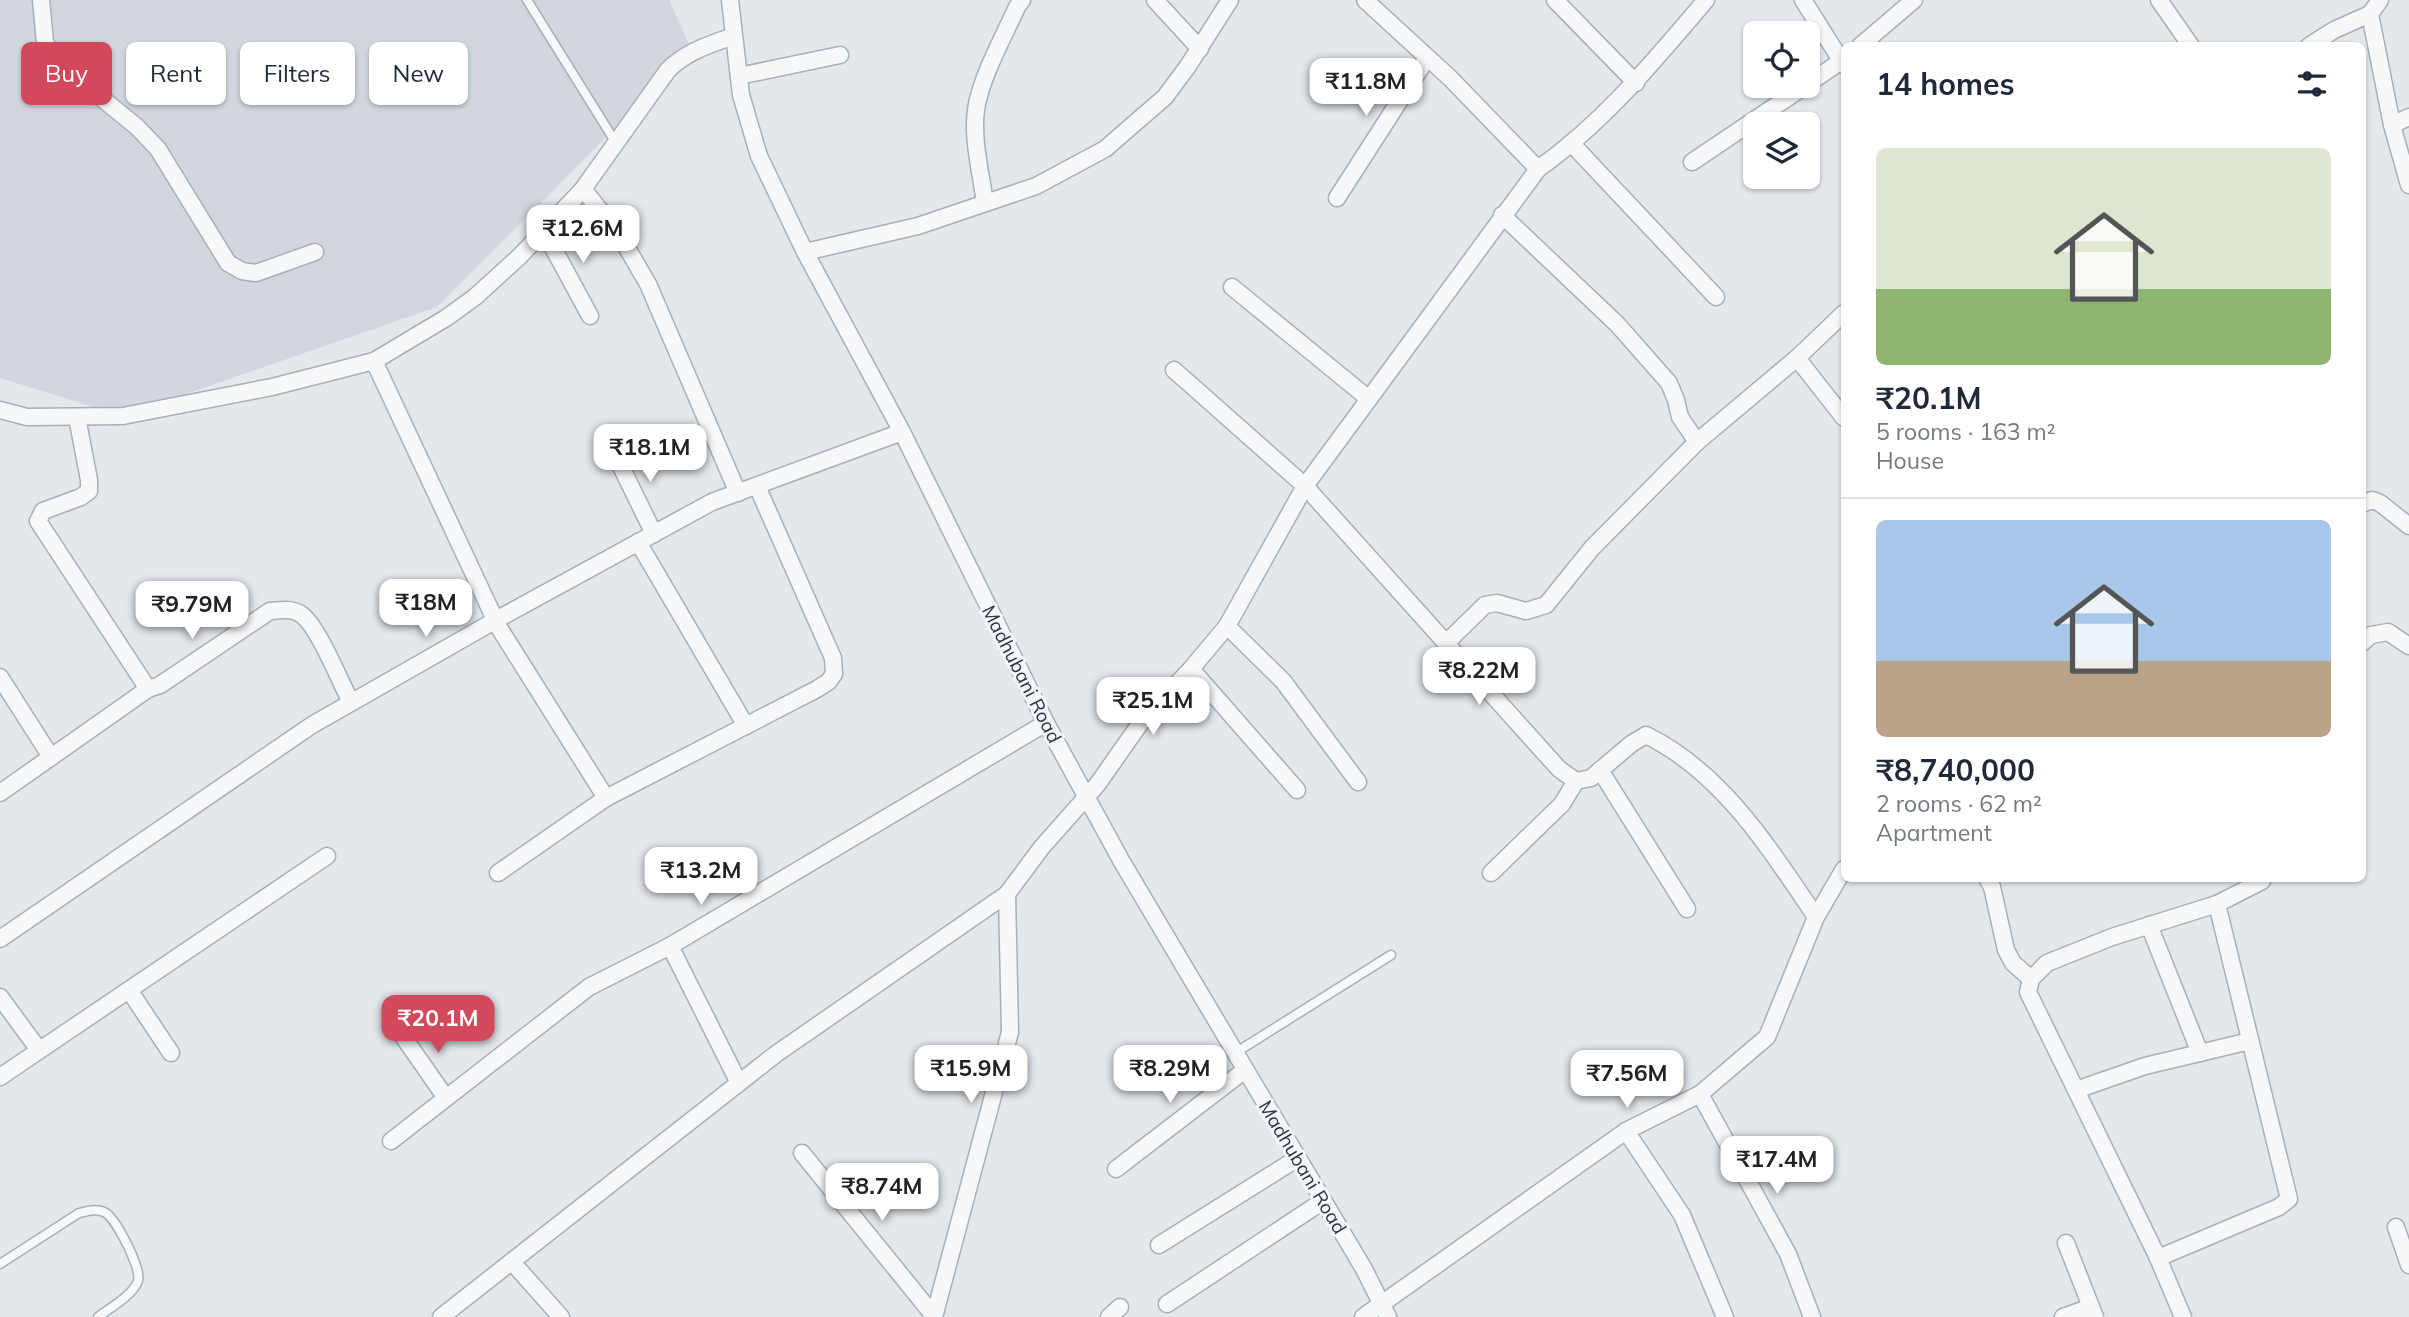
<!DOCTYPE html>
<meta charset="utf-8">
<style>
:root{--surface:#fff;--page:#f6f6f7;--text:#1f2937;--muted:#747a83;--line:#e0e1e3;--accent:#d1495b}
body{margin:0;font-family:Mulish,sans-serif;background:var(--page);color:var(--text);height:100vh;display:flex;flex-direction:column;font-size:26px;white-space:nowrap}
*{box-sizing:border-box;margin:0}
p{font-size:23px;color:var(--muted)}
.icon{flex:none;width:38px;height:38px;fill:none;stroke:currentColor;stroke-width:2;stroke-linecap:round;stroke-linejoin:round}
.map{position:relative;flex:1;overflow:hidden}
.sheet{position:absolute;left:1841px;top:42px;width:525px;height:840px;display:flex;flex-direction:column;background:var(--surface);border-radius:10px;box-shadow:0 2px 5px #0004}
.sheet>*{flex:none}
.hud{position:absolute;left:21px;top:42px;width:665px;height:63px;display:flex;gap:14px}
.buttons{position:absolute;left:1743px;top:21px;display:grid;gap:14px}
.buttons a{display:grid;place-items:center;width:77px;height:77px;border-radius:10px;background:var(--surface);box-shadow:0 2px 5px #0004;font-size:35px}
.price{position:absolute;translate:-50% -60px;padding:0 16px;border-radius:14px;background:#fff;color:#222;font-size:23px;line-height:46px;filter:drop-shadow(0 2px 4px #0008)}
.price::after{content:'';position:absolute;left:50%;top:42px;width:21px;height:16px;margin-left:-10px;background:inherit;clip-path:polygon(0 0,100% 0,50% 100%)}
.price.current{background:var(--accent);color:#fff}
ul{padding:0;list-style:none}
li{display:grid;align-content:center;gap:14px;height:371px;padding:0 35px}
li+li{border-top:2px solid var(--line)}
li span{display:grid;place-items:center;height:217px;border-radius:10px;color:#555}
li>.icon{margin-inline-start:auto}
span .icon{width:126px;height:126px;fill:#fffc;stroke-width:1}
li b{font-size:30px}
h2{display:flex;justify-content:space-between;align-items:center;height:84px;padding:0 35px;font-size:30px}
.chip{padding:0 24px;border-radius:10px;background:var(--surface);box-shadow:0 2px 5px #0004;font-size:24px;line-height:63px}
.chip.current{background:var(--accent);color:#fff}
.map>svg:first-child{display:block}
</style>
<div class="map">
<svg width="2409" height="1317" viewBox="0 0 2409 1317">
<rect width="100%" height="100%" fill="#e4e7ec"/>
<!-- built -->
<polygon fill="#d2d6de" points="0,0 669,0 692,51 437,307 123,416 0,378"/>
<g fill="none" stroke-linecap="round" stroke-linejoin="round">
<defs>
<g id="service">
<polyline points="527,0 616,143"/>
<polyline points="1235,1053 1391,955"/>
<path d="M 0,1264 L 79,1213 C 88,1211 97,1208 106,1213 C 117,1221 142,1269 138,1281 C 133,1295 110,1308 98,1317"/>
</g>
<g id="minor">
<polyline points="41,0 45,42 52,54 72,74 137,127 158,149 228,263 242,271 256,273 315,252"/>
<polyline points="730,0 741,95 759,156 805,252 902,432 1046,723 1122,862 1364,1269 1388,1317"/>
<polyline points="1155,0 1200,49"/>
<polyline points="1365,0 1450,78 1538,169"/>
<polyline points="1555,0 1636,83"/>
<polyline points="1803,0 1844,65"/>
<polyline points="2159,0 2191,46"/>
<polyline points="2380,0 2370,14 2392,125 2409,185"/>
<polyline points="1860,46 1914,0"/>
<polyline points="2309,46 2334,30 2370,14"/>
<polyline points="739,76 840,55"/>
<polyline points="1808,84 1844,59"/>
<polyline points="2392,125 2409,117"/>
<polyline points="1572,144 1716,297"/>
<polyline points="1692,162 1805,86"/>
<polyline points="583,189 619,234 648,284 738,493"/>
<polyline points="1337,198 1427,58"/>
<path d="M 985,203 C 981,173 972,140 976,110 C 980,79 1004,36 1017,7 L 1022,0"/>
<polyline points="1502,215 1617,324 1669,383 1676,400 1680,417 1697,442"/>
<polyline points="544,231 590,316"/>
<polyline points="805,252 918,226 1036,186 1105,149 1165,97 1188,66 1230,0"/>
<polyline points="1232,287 1369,399"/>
<polyline points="1797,358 1844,418"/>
<polyline points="374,361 498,626 606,798"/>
<path d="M 1174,370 L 1305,486 L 1559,769 L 1576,781 L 1591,778 L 1631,744 L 1646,735 C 1723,773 1769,848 1816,917"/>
<path d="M 0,410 L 27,417 L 123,416 L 272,387 L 374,361 L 446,318 L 475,297 L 520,256 L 583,189 L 668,70 C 687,51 709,45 733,36"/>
<polyline points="77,417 89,480 89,491 81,497 43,511 38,521 148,689"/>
<polyline points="613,450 654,534"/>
<polyline points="2362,504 2372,500 2380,503 2409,526"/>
<polyline points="638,542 746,726"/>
<polyline points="1227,626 1283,681 1358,782"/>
<polyline points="1446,643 1485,605 1497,603 1526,611 1546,605 1592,548 1697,442 1797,358 1844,313"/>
<polyline points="2362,643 2371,635 2388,632 2409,646"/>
<polyline points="1191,669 1297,790"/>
<polyline points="0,677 51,757"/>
<polyline points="1600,770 1687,909"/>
<path d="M 0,793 L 148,689 L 160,685 L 270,611 C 281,610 293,608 302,615 C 319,628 340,682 351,702"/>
<polyline points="498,873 606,798 817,689 828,682 834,674 833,658 757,486"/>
<polyline points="1491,873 1562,804 1576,781"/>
<polyline points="1987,878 1992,887 2006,950 2013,963 2031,979"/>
<polyline points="2149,925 2200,1053"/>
<polyline points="0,939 312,725 496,620 712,502 902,432"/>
<polyline points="670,946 739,1083"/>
<polyline points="129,990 171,1053"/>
<polyline points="0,997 39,1050"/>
<polyline points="400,1032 446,1098"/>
<polyline points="0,1077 327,856"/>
<polyline points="2076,1090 2145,1066 2250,1041"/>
<polyline points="1700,1094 1788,1254 1812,1317"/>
<polyline points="1626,1131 1682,1215 1725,1317"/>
<polyline points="391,1141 589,987 670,946 1046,723"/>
<polyline points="802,1153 934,1316"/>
<polyline points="1116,1169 1245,1070"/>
<polyline points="2396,1227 2409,1265"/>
<polyline points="2066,1243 2095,1317"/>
<polyline points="1159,1245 1298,1158"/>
<polyline points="2158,1258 2279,1207 2289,1199 2217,904"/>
<polyline points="512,1262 561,1317"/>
<polyline points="1167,1304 1323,1201"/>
<path d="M 441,1317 L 776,1054 L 1007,894 L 1042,847 L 1097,785 L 1144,718 L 1191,669 L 1227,626 L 1305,486 L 1538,169 C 1604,122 1654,61 1706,0"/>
<polyline points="934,1317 1010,1032 1007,894"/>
<polyline points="1109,1317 1120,1307"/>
<polyline points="1363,1317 1626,1131 1700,1094 1767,1037 1816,917 1844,869"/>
<polyline points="2063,1317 2091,1307"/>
<polyline points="2183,1317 2158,1258 2028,992 2031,979 2047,963 2112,937 2217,904 2262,881 2263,878"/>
</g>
</defs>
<!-- service casing -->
<use href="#service" stroke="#a9aeb7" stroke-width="11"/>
<!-- minor casing -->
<use href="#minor" stroke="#a9aeb7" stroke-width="19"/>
<!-- service -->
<use href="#service" stroke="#f7f8fa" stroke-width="8"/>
<!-- minor -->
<use href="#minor" stroke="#f7f8fa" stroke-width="16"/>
</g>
<g text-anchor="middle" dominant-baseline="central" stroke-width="6" stroke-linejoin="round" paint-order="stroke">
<!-- street labels -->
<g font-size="19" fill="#2b3445" stroke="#f4f6f9">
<text transform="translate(1022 674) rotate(63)">Madhubani Road</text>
<text transform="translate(1303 1167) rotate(59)">Madhubani Road</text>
</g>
</g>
</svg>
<div class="buttons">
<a><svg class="icon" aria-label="locate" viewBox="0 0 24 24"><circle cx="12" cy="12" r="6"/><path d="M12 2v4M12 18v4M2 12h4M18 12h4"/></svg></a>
<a><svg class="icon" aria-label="layers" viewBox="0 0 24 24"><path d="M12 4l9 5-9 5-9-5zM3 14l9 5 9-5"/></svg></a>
</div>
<b class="price" style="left:1366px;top:118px">₹11.8M</b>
<b class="price" style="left:583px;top:265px">₹12.6M</b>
<b class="price" style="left:650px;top:484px">₹18.1M</b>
<b class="price" style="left:426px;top:639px">₹18M</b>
<b class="price" style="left:192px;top:641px">₹9.79M</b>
<b class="price" style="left:1479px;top:707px">₹8.22M</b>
<b class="price" style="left:1153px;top:737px">₹25.1M</b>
<b class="price" style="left:701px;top:907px">₹13.2M</b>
<b class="price current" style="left:438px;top:1055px">₹20.1M</b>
<b class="price" style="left:971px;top:1105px">₹15.9M</b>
<b class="price" style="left:1170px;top:1105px">₹8.29M</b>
<b class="price" style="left:1627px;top:1110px">₹7.56M</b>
<b class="price" style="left:1777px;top:1196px">₹17.4M</b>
<b class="price" style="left:882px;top:1223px">₹8.74M</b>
<div class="hud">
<a class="chip current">Buy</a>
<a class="chip">Rent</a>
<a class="chip">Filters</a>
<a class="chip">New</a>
</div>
<section class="sheet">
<h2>14 homes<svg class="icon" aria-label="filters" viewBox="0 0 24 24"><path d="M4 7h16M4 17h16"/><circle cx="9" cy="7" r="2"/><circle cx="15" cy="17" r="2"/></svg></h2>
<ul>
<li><span style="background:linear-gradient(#dfe7d0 65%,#8fb573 0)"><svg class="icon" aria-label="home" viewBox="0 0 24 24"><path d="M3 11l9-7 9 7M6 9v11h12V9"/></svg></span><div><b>₹20.1M</b><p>5 rooms · 163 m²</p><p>House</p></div></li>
<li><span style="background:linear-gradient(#a9c7e8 65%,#b9a48a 0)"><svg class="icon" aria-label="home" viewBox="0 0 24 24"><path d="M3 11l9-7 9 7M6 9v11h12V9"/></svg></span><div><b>₹8,740,000</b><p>2 rooms · 62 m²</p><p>Apartment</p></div></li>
</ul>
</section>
</div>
